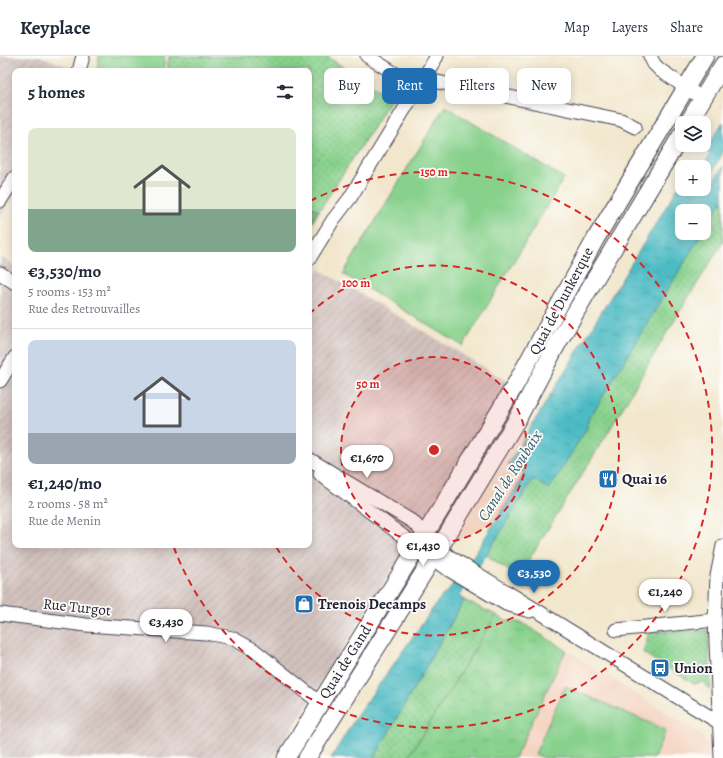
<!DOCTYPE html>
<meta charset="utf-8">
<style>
:root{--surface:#fff;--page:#f6f6f7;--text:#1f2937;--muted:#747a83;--line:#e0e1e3;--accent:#1f6fb2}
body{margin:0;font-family:Alegreya,serif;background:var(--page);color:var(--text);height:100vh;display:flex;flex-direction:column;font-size:15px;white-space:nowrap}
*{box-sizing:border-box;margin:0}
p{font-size:13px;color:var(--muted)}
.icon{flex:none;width:22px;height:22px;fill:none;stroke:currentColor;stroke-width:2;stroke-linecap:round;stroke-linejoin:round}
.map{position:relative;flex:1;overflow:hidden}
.panel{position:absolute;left:12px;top:12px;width:300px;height:480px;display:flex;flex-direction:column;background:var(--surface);border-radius:8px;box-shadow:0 2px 10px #0003}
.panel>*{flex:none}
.hud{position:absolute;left:324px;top:12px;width:339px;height:36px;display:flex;gap:8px}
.tools{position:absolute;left:675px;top:60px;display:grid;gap:8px}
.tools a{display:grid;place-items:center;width:36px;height:36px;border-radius:8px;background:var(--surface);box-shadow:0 2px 10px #0003;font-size:20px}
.price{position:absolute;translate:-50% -34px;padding:0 9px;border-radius:14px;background:#fff;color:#222;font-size:13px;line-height:26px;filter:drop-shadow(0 1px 2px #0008)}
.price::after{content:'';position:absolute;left:50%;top:24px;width:12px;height:9px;margin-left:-6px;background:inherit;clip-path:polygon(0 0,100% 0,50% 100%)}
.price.current{background:var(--accent);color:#fff}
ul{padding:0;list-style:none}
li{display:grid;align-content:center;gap:8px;height:212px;padding:0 16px}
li+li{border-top:1px solid var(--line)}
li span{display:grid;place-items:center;height:124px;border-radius:8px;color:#555}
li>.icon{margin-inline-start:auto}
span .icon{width:72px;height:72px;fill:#fffc;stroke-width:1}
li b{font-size:17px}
h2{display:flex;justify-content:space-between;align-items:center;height:48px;padding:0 16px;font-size:17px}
.chip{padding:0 14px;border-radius:8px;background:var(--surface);box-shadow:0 2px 10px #0003;font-size:14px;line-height:36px}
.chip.current{background:var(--accent);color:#fff}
header{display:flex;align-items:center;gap:24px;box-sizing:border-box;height:56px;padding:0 20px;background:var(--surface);border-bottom:1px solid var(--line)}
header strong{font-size:19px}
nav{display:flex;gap:22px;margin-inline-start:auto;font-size:14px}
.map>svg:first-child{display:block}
</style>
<header>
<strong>Keyplace</strong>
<nav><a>Map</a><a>Layers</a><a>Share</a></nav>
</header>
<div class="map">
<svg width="723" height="702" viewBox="0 0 723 702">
<defs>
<pattern id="industrial-furrows" width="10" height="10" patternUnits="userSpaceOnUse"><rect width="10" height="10" fill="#d0c0bc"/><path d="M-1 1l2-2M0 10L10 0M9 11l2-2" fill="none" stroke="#b2a5a2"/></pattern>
<pattern id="grass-dots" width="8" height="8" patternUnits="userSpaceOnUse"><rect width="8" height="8" fill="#88d18d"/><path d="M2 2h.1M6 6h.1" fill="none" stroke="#75b37b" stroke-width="1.8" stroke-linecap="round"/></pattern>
<pattern id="forest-firs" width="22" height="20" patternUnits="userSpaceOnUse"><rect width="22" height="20" fill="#6eb378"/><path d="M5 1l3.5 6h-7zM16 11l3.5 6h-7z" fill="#5a9164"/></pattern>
<pattern id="park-tufts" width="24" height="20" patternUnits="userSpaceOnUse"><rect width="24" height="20" fill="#88d18d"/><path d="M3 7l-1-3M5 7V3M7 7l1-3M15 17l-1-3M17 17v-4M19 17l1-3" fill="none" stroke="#75b37b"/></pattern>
<pattern id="water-ripples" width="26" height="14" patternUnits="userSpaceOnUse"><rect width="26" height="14" fill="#4dbbc4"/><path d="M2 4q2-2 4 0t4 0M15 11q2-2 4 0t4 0" fill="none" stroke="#4098a0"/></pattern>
</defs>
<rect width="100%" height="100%" fill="#fdfcf7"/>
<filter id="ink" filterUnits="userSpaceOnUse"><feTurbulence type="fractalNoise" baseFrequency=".025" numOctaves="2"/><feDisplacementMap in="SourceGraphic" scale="8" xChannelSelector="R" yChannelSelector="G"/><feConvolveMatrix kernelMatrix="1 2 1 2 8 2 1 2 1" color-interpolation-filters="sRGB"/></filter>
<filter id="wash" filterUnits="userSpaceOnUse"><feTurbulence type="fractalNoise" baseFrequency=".012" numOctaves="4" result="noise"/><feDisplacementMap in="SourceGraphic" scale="16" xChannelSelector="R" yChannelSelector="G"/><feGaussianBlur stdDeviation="0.9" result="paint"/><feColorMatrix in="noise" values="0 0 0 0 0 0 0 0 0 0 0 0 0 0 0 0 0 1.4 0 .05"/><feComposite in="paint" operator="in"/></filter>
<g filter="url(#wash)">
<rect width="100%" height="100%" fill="#f2e7cd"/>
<!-- built -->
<polygon fill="#f4d3c1" points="566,594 700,678 709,689 709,702 515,702"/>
<!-- industrial -->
<g fill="url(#industrial-furrows)">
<polygon points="0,0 40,0 73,13 72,15 15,15 15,132 0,162"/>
<polygon points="0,200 15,210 15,489 309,489 309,229 319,213 510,327 274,702 0,702"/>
</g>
<!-- grass -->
<g fill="url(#grass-dots)" stroke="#557a64">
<polygon points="169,0 326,0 392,42 319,155 309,149 309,15 167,15"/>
<polygon points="723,143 723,186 669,273 609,375 518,521 486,499 533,423 549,433 588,370 586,368 695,187 702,177 704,177 704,174"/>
<polygon points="464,544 496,559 408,702 374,702"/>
<polygon points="708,574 711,634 702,626 694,628 643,597 649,576"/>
</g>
<!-- forest -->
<polygon fill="url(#forest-firs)" stroke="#486a5a" points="309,149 319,155 309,172"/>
<!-- park -->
<polygon fill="url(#park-tufts)" stroke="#557a64" points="496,559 505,564 522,567 566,594 515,702 408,702"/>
<!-- pitch -->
<g fill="#88d18d" stroke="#557a64">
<polygon points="99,0 165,0 163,15 97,15"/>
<polygon points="445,50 564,122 463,290 343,218"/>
<polygon points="565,630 666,674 654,702 544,702 535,698"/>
</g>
<!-- water -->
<polygon fill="url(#water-ripples)" stroke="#386e80" points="723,66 723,97 708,121 710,127 714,125 723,110 723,143 704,174 704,155 682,155 682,177 702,177 586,368 588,370 549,433 533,423 486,499 459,540 464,544 374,702 331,702 356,661 441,541 449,534 478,493 520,425 524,417 508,408 682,125 682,133 704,133 704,111 690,111 692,108 693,109 697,107 704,108 710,99 706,94 706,88 710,87"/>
</g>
<g filter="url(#ink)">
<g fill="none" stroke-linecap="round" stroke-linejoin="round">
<defs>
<g id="minor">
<polyline points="367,0 418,32"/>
<polyline points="650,0 654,8 660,14 703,43"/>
<polyline points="79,15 83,0"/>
<polyline points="423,23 621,64 635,71"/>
<polyline points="0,145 15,121"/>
<polyline points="309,203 333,164 350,142 437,0"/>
<polyline points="0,217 15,227"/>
<polyline points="0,325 15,301"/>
<polyline points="309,403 413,466 436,490 450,501 723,669"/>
<polyline points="320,418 444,511 506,548 530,555"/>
<polyline points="0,558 86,569 206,577 232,582 254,594 320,647"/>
<polyline points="616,574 715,564"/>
<polyline points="721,702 715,564 717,520 723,490"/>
</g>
<g id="major">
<polyline points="688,67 723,9"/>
<polyline points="286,702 439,456 514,331 596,182 705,0"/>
<polyline points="307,702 443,486 518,362 556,290 589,233 682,78"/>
</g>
</defs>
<!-- minor casing -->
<use href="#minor" stroke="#414051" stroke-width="15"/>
<!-- major casing -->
<use href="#major" stroke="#414051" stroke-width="19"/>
<!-- minor -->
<use href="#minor" stroke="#fff" stroke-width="13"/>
<!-- major -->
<use href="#major" stroke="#fff" stroke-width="17"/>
</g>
</g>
<!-- distance rings -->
<circle cx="434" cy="394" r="93" fill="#d62828" fill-opacity=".12"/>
<g fill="none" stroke="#d62828" stroke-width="2" stroke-dasharray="7 5">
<circle cx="434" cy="394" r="93"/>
<path d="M309 258A185 185 0 1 1 275 489"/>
<path d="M310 145A278 278 0 1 1 173 489"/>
</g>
<!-- icons -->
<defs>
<symbol id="restaurant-square" viewBox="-11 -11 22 22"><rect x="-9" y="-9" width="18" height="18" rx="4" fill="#1f6fb2" stroke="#fdfcf7"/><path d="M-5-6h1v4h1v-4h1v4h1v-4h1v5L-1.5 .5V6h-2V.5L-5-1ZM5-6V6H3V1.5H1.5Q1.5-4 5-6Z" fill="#fff"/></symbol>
<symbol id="shop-square" viewBox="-11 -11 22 22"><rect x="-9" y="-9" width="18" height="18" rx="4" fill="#1f6fb2" stroke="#fdfcf7"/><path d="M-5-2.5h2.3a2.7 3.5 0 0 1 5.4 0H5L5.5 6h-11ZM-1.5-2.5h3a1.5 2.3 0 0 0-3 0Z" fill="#fff"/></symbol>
<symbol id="bus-square" viewBox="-11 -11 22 22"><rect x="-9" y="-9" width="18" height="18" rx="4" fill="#1f6fb2" stroke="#fdfcf7"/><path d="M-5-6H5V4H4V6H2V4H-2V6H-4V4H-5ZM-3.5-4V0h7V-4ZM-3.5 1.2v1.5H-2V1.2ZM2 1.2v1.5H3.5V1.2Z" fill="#fff"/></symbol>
</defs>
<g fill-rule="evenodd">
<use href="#restaurant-square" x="597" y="412" width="22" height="22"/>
<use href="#shop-square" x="293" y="537" width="22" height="22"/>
<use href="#bus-square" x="649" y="601" width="22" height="22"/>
</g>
<g text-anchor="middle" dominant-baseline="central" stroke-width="3.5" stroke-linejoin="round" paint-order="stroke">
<!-- street labels -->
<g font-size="15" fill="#22223b" stroke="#fdfcf7">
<text transform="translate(561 245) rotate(-62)">Quai de Dunkerque</text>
<text transform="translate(77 551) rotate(6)">Rue Turgot</text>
<text transform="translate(345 606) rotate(-58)">Quai de Gand</text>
</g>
<!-- poi labels -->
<g font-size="15" font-weight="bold" fill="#22223b" stroke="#fdfcf7" text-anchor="start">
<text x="622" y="423">Quai 16</text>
<text x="318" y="548">Trenois Decamps</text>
<text x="674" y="612">Union</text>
</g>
<!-- water labels -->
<g font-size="16" font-style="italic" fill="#335f72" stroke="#fdfcf7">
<text transform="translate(510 420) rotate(-57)">Canal de Roubaix</text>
</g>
</g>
<circle cx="434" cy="394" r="6" fill="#d62828" stroke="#fdfcf7" stroke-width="2"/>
<g font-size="12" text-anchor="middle" font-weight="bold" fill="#d62828" stroke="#fdfcf7" stroke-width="3.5" stroke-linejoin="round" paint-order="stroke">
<text x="434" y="120">150 m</text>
<text x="356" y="231">100 m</text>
<text x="368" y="332">50 m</text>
</g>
</svg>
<div class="tools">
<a><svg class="icon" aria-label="layers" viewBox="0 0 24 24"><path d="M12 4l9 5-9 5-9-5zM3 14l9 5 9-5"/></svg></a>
<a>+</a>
<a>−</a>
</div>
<b class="price" style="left:367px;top:423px">€1,670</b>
<b class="price" style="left:423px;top:511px">€1,430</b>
<b class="price current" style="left:534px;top:538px">€3,530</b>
<b class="price" style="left:665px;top:557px">€1,240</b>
<b class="price" style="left:166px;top:587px">€3,430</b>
<div class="hud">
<a class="chip">Buy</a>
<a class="chip current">Rent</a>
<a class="chip">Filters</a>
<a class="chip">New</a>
</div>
<section class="panel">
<h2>5 homes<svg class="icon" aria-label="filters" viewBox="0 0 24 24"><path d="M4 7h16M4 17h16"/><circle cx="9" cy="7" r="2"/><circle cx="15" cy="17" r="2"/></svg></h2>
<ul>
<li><span style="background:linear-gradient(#dfe7d0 65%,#7fa58c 0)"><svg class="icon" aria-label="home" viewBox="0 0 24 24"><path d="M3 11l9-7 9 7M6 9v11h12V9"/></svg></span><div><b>€3,530/mo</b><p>5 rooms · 153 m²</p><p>Rue des Retrouvailles</p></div></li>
<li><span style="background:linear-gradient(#c9d6e8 75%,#9aa5b1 0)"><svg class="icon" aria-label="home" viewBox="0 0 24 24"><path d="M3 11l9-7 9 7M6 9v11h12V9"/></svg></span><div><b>€1,240/mo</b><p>2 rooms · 58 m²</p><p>Rue de Menin</p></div></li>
</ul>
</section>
</div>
